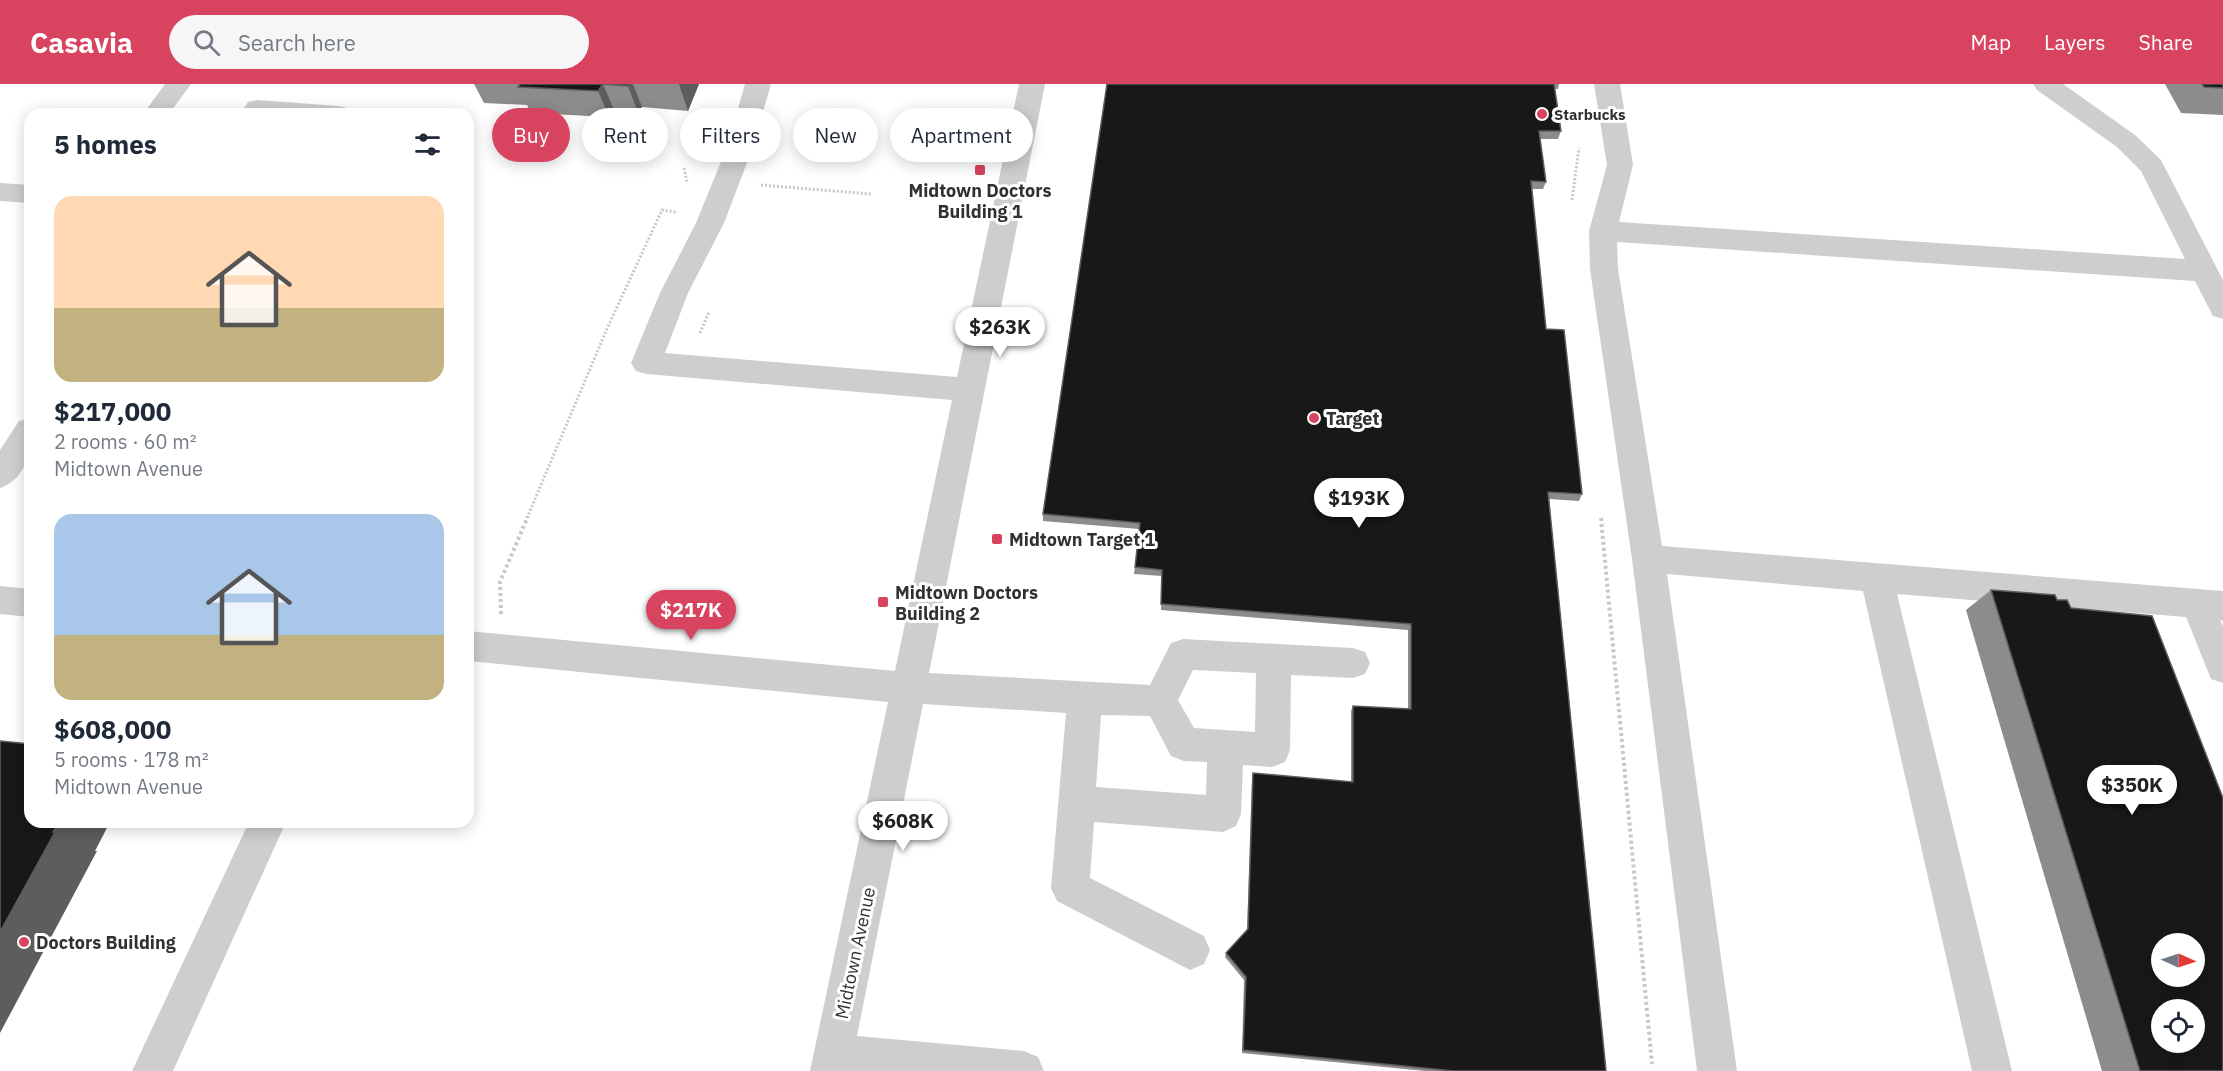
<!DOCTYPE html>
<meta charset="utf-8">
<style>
:root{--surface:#fff;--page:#f6f6f7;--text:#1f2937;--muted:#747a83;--accent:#d8435f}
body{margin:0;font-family:"IBM Plex Sans",sans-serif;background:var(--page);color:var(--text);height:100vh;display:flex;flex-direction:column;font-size:22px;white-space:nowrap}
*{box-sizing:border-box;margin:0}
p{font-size:20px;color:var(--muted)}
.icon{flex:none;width:33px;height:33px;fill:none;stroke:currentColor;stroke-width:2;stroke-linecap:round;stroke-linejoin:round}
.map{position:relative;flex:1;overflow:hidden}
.details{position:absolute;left:24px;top:24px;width:450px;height:720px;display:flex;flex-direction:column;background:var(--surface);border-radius:18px;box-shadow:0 3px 15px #0003}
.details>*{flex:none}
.hud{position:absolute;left:492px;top:24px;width:570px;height:54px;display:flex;gap:12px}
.needle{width:39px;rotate:93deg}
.tools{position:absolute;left:2151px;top:849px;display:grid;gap:12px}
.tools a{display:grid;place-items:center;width:54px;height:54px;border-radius:50%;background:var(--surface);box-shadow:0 3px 15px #0003;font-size:30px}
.price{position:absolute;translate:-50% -51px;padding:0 14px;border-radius:21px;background:#fff;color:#222;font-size:20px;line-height:39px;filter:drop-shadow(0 2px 3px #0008)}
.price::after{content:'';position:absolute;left:50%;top:36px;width:18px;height:14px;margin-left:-9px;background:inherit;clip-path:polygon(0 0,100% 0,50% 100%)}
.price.current{background:var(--accent);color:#fff}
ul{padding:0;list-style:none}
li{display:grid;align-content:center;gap:12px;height:318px;padding:0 30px}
li span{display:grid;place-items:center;height:186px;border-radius:18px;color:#555}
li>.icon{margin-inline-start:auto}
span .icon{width:108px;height:108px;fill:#fffc;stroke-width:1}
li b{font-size:26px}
h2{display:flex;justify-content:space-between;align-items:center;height:72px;padding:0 30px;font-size:26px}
.pill{padding:0 21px;border-radius:27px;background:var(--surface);box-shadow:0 3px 15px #0003;font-size:21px;line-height:54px}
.pill.current{background:var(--accent);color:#fff}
header{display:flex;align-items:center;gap:36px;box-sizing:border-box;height:84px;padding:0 30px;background:var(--accent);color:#fff}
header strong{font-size:28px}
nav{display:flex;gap:33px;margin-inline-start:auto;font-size:21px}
.search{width:420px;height:54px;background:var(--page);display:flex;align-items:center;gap:15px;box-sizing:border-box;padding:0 21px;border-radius:33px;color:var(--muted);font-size:22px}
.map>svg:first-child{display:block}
</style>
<header>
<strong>Casavia</strong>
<div class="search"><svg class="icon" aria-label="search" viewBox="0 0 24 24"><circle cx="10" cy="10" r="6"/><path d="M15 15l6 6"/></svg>Search here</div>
<nav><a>Map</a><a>Layers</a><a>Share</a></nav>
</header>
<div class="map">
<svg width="2223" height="987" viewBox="0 0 2223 987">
<rect width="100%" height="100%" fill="#fff"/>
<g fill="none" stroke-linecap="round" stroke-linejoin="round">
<!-- path-far1 -->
<g stroke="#c8c8c8" stroke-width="3" stroke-dasharray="2 2" stroke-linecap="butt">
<polyline points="684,84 687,98"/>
<polyline points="761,101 871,110"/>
<polyline points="1572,116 1579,64"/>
<polyline points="700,249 709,228"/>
<polyline points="527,434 606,247 662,126 676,128"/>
</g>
<!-- path -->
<g stroke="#c8c8c8" stroke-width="4" stroke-dasharray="3 3" stroke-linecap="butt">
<polyline points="1601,434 1652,980"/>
<polyline points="501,530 500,498 528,432"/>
</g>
<!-- minor -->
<g fill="#cecece" fill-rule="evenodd">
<polygon points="165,0 191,0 169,30 143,30"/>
<path d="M 745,0 L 771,0 L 753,63 L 724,139 L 688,209 L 665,269 L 957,293 L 1019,0 L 1045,0 L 929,589 L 1150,601 L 1171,559 L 1183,555 L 1353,564 L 1365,568 L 1370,579 L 1365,590 L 1353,594 L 1291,591 L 1290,666 L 1285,678 L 1272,683 L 1243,681 L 1241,730 L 1236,742 L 1223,748 L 1094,738 L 1090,794 L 1204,852 L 1210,866 L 1204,880 L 1190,886 L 1057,817 L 1051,804 L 1066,629 L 923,620 L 857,952 L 1024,967 L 1038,973 L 1044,987 L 810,987 L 888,618 L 468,577 L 468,547 L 895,587 L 952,316 L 646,290 L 636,287 L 631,279 L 660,209 L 696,139 L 727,63 ZM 1193,586 L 1256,589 L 1255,648 L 1194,644 L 1178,616 ZM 1101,631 L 1150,632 L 1171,672 L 1184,677 L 1207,678 L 1206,711 L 1096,703 Z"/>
<polygon points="1594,0 1620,0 1633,81 1619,138 2185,175 2141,87 2117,63 2037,6 2033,0 2063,0 2135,51 2161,76 2223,196 2223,235 2213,232 2195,197 1617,158 1618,185 1662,462 2223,507 2223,537 2220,536 2223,542 2223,599 2211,595 2186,533 1897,510 2012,987 1972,987 1863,507 1667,490 1737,987 1697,987 1632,475 1590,185 1589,147 1607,81"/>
<polygon points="257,16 339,22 348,24 352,30 248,30 244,24 248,18"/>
<polygon points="0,99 30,101 30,119 0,117"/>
<path d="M 30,334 C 30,361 31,393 0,404 L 0,366 L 19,337 Z"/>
<polygon points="0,502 30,505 30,533 0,530"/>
<polygon points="249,738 286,738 173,987 132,987"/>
</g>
</g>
<!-- wall -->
<g fill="#8c8c8c">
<polygon points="474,0 699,0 688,27 642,23 638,29 614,26 609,33 531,29 527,21 484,19"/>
<polygon points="1107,0 1559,0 1558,5 1555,5 1561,47 1558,55 1540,55 1546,98 1543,105 1532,105 1546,245 1582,410 1579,417 1549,415 1606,987 1425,987 1242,969 1244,896 1225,873 1226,869 1247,846 1252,694 1253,689 1351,698 1351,627 1353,622 1408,625 1408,546 1161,526 1162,492 1134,490 1139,445 1043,437 1043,430"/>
<polygon points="2165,0 2223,0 2223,31 2181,29"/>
<polygon points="1991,506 2223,987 2102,987 1966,526"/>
</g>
<!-- shaded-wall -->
<g fill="#5d5d5d">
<polygon points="603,0 614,26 609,33 598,7"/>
<polygon points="629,0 633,0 642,23 638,29 628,2"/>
<polygon points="679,0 699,0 688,27"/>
<polygon points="59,738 110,738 95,767 97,767 0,949 0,848"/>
</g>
<!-- building -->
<g fill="#181818" stroke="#5d5d5d" stroke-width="1.5" fill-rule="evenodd">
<polygon points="520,0 603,0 598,7 518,3"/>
<polygon points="603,0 629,0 628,2"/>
<polygon points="1107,0 1554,0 1561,47 1539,47 1546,98 1531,97 1546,245 1564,246 1582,410 1548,408 1606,987 1454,987 1243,966 1246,893 1226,869 1248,845 1253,689 1353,698 1353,622 1411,625 1411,540 1161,520 1162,486 1135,483 1140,439 1043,430"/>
<polygon points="2202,0 2223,0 2223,4 2204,3"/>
<path d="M 1991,506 L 2055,511 L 2057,516 L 2067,516 L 2071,524 L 2152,532 L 2223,714 L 2223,987 L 2140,987 ZM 2162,860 L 2194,860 L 2194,892 L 2162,892 ZM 2162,926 L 2194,926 L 2194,958 L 2162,958 Z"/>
<polygon points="0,657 30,660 30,738 59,738 53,748 55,748 0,848"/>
</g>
<!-- markers -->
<g fill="#d8435f" stroke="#fff" stroke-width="2">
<circle cx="1542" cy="30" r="6"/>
<rect x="974" y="80" width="12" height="12" rx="3"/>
<circle cx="1314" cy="334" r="6"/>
<rect x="991" y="449" width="12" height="12" rx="3"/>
<rect x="877" y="512" width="12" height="12" rx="3"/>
<circle cx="24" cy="858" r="6"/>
</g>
<g text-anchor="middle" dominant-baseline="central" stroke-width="6" stroke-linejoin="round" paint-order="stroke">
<!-- far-poi labels -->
<g font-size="15" font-weight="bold" fill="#313131" stroke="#fff" text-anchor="start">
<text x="1554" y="30">Starbucks</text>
</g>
<!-- poi labels -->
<g font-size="18" font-weight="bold" fill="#313131" stroke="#fff" text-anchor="start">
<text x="980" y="106" text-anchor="middle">Midtown Doctors<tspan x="980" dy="21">Building 1</tspan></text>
<text x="1326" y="334">Target</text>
<text x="1009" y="455">Midtown Target 1</text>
<text x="895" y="508">Midtown Doctors<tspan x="895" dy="21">Building 2</tspan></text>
<text x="36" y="858">Doctors Building</text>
</g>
<!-- street labels -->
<g font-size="18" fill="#313131" stroke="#fff">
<text transform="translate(855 869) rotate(-78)">Midtown Avenue</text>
</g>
</g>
</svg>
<div class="tools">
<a><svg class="needle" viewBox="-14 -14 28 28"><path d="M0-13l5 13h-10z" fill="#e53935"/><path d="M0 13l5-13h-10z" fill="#747a83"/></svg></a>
<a><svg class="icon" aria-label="locate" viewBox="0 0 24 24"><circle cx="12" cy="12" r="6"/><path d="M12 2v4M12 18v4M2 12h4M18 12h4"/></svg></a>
</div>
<b class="price" style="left:1000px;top:274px">$263K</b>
<b class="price" style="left:1359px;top:445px">$193K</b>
<b class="price current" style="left:691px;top:557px">$217K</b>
<b class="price" style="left:2132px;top:732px">$350K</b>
<b class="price" style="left:903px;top:768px">$608K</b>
<div class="hud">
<a class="pill current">Buy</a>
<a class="pill">Rent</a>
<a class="pill">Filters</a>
<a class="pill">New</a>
<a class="pill">Apartment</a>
</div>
<section class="details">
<h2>5 homes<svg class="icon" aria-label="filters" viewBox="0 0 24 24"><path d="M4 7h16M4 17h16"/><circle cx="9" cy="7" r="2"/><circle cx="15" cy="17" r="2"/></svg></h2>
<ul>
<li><span style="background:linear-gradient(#ffd9b3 60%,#c2b280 0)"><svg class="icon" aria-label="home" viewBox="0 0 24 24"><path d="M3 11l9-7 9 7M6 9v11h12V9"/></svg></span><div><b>$217,000</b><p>2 rooms · 60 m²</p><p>Midtown Avenue</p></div></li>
<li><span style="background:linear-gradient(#a9c7e8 65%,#c2b280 0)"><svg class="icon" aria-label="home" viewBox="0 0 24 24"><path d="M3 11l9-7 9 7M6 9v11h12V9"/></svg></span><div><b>$608,000</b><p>5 rooms · 178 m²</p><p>Midtown Avenue</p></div></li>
</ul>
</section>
</div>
